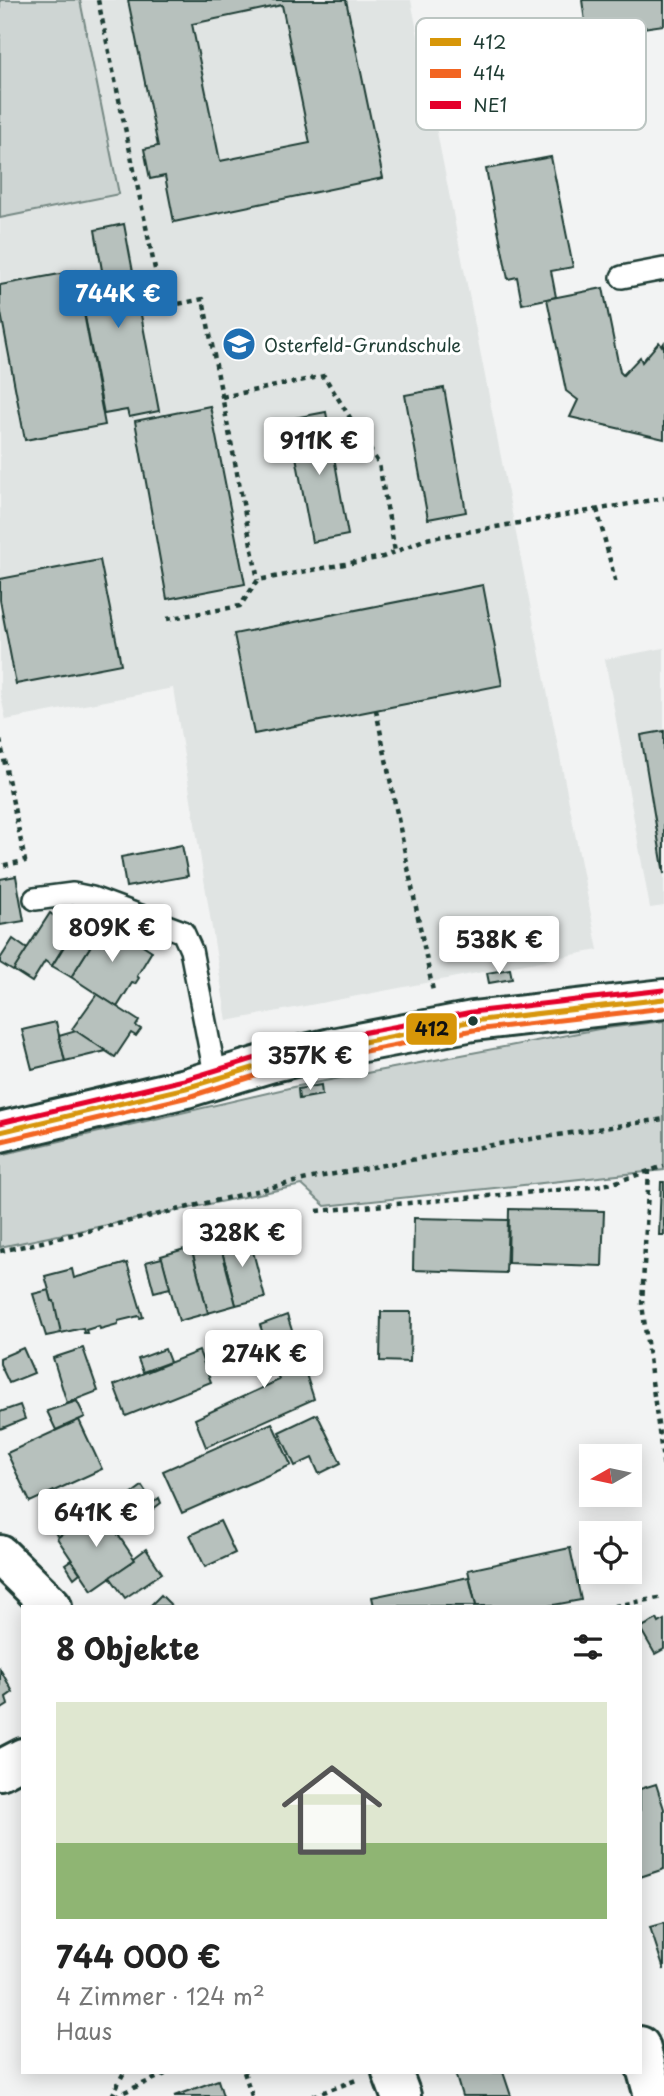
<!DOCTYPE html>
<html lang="de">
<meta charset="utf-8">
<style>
:root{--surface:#fff;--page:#f2f2f2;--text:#222;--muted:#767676;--accent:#1f6fb2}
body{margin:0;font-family:"Playpen Sans",sans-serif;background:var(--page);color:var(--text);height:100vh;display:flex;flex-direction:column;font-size:26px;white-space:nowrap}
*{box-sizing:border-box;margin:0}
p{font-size:23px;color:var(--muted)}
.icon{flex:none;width:38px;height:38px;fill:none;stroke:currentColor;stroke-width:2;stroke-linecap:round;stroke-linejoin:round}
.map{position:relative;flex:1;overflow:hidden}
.panel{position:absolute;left:21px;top:1605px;width:621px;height:469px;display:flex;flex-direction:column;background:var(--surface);border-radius:0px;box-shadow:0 4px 18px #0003}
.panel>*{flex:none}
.needle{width:46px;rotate:261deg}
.fabs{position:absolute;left:579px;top:1444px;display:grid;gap:14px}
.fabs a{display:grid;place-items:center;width:63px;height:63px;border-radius:0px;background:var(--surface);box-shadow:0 4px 18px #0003;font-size:35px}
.price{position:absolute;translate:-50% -60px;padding:0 16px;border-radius:7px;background:#fff;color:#222;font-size:23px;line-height:46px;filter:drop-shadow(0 2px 4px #0008)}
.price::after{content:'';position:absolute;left:50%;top:42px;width:21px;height:16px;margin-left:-10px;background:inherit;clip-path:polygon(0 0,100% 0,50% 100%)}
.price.active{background:var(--accent);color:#fff}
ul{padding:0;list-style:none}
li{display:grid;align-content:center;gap:14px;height:371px;padding:0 35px}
li span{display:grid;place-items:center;height:217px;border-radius:0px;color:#555}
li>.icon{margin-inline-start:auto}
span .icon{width:126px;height:126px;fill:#fffc;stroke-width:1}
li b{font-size:30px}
h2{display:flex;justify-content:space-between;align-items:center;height:84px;padding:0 35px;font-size:30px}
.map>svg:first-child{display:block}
</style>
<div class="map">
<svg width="664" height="2096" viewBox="0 0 664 2096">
<rect width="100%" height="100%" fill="#f2f3f3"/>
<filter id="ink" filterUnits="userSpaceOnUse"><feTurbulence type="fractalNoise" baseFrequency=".0143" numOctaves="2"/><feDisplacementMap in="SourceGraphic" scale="14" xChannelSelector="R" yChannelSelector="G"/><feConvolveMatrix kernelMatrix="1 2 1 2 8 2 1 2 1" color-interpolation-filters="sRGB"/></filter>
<g filter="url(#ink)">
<!-- built -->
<g fill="#e0e4e3">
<polygon points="0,0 411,0 598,950 227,1021 173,688 6,720 0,692"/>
<polygon points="664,648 664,906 650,908 605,659"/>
</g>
<!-- green -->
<g fill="#ced5d3" stroke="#768984" stroke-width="2">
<polygon points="0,0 80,0 119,194 0,218"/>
<polygon points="664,1021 664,1170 325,1206 302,1185 0,1247 0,1155 293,1087 599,1029"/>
</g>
<!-- building -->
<g fill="#b7c1bd" stroke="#1f3d34" stroke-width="2" fill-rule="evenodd">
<path d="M 128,0 L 346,0 L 383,178 L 174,222 L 165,176 L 150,179 L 144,149 L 158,146 ZM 282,5 L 310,143 L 220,161 L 192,24 Z"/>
<polygon points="582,0 664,0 664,25 587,36"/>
<polygon points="551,157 573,267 551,271 556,297 522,304 517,277 508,279 486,169"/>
<polygon points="124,224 159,411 129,417 127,410 104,414 78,281 103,276 95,230"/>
<polygon points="76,271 105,425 25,440 0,308 0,285"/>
<polygon points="603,288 620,372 623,375 640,357 642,362 659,342 662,346 664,343 664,439 570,417 578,400 566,391 547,299"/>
<polygon points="444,388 466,512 428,519 405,395"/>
<polygon points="210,406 245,584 167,599 135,421"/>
<polygon points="326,412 348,535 312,542 289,419"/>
<polygon points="100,560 121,664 16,684 0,600 0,579"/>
<polygon points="483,585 502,685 254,734 234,634"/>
<polygon points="664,731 664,874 641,735"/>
<polygon points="182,845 188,876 126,887 121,857"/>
<polygon points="16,876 24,921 0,925 0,879"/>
<polygon points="61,911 72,918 64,930 71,935 52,966 45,961 32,982 13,970 50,913 57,918"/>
<polygon points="106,921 152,951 137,976 139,978 135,984 132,983 117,1007 71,977"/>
<polygon points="71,935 90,947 71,977 52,966"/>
<polygon points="13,939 27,949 13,971 0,963 0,959"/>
<polygon points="510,969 512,979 489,983 487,973"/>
<polygon points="97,994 139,1021 136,1026 141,1029 136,1036 131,1033 115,1057 72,1029"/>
<polygon points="56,1022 65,1061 32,1069 22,1030"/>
<polygon points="76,1031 106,1051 65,1061 59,1036"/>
<polygon points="321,1085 322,1095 299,1099 298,1089"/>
<polygon points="661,1182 664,1182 664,1235 659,1235"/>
<polygon points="509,1209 604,1211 602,1266 508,1263"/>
<polygon points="414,1218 508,1220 506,1273 413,1270"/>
<polygon points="248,1232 265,1298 236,1305 219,1240"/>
<polygon points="219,1240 236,1305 208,1313 191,1247"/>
<polygon points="191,1247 208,1313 179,1321 161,1256"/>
<polygon points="162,1258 170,1288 154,1292 146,1262"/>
<polygon points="127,1263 143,1317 140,1318 139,1316 118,1321 118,1324 100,1329 99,1326 86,1330 87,1333 84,1333 83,1328 61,1333 45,1276 72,1269 74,1278"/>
<polygon points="49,1290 52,1301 54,1301 61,1333 46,1336 33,1294"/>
<polygon points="381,1312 411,1312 410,1362 380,1361"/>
<polygon points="287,1315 314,1399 206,1447 195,1419 279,1380 260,1325"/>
<polygon points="23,1348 34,1373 9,1383 0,1364 0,1358"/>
<polygon points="83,1348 98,1391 67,1403 53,1358"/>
<polygon points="165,1349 170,1362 143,1372 138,1359"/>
<polygon points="199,1351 211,1382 126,1416 114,1385"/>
<polygon points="77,1401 85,1417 56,1430 47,1411"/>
<polygon points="20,1405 25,1419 0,1429 0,1412"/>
<polygon points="317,1414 341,1463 319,1474 312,1458 295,1466 279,1432"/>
<polygon points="79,1420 102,1469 30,1502 7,1453"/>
<polygon points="272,1423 291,1465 182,1513 163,1471"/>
<polygon points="142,1486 153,1503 159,1498 161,1503 119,1535 104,1514"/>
<polygon points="74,1507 82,1520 58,1537 46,1519"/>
<polygon points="100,1508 135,1560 92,1590 57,1538"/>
<polygon points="220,1521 235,1553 205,1567 190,1535"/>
<polygon points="570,1548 581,1600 548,1606 476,1606 468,1570"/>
<polygon points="146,1549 162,1573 125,1598 110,1577 135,1560 134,1558"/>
<polygon points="71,1560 80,1573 74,1578 65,1564"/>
<polygon points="469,1577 476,1606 374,1606 372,1597"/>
<polygon points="161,1595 172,1606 150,1606"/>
<polygon points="657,1619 659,1623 664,1620 664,1649 655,1654 640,1628"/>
<polygon points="0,1669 13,1692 6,1697 8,1705 0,1710"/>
<polygon points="656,1784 664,1809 664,1869 640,1877 640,1789"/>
<polygon points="664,1923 664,1970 650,1927"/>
<polygon points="503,2072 511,2096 462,2096 455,2073"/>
<polygon points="218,2080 223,2096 174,2096"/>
</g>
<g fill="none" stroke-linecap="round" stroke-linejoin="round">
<defs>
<g id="lane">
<polyline points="622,277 664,269"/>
<polyline points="35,899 73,894 92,898 183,932 191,950 216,1079"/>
</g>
<g id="street">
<polyline points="0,1555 52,1606"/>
<polyline points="0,1770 23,1758"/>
<polyline points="640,2046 654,2096"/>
<polyline points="392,2072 401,2096"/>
</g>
<polyline id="secondary" points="0,1132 186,1088 269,1063 332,1048 473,1021 664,999"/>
</defs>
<!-- lane casing -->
<use href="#lane" stroke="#1f3d34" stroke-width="26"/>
<!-- street casing -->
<use href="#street" stroke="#1f3d34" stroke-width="44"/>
<!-- secondary casing -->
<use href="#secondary" stroke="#1f3d34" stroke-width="44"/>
<!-- path -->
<g stroke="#1f3d34" stroke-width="4.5" stroke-dasharray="5 5" stroke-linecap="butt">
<polyline points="98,0 163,307 203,299 258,580"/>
<polyline points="222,397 324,376 379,464 395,551"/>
<polyline points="597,509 616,584"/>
<polyline points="167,619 240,606 258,580 383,557 426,539 664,498"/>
<polyline points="376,710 433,991"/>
<polyline points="0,740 25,861 0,866"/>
<polyline points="649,1170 642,1304 651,1373"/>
<polyline points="317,1211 592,1187 613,1183 664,1166"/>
<polyline points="0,1251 29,1245 307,1179 498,1144 664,1119"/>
<polyline points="652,1381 664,1468"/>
<polyline points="615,1606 664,1597"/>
<polyline points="244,2072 252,2096"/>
<polyline points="112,2096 124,2072"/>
<polyline points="115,2096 170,2072"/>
<polyline points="313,2096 356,2080"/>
</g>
<!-- lane -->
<use href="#lane" stroke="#fff" stroke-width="21"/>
<!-- street -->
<use href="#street" stroke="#fff" stroke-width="38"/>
<!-- secondary -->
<use href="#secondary" stroke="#fff" stroke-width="38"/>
<defs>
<polyline id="bus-1" points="0,1132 186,1088 269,1063 332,1048 473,1021 664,999"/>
<polyline id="bus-2" points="2,1141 188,1097 271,1071 334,1057 474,1030 664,1008"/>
<polyline id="bus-3" points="0,1123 184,1080 266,1055 330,1039 472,1012 663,990"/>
</defs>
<!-- bus-1 casing -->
<use href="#bus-1" stroke="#fff" stroke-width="10"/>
<!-- bus-2 casing -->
<use href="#bus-2" stroke="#fff" stroke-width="10"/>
<!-- bus-3 casing -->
<use href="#bus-3" stroke="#fff" stroke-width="10"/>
<!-- bus-1 -->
<use href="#bus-1" stroke="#d79608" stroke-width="5"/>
<!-- bus-2 -->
<use href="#bus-2" stroke="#f26522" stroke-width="5"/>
<!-- bus-3 -->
<use href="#bus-3" stroke="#e4002b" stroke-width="5"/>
</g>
</g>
<!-- icons -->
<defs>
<symbol id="school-disc" viewBox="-11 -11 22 22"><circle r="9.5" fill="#1f6fb2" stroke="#fff"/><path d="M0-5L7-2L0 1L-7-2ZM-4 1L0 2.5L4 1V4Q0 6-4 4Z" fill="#fff"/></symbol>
</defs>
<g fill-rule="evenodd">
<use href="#school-disc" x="220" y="325" width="38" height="38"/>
</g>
<!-- markers -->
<circle fill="#1f3d34" stroke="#fff" stroke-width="2.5" cx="473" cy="1021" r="6"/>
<g text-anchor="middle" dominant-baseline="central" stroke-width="6" stroke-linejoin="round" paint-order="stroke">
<!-- poi labels -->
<g font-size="18" fill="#1f3d34" stroke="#fff" text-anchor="start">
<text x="264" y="344">Osterfeld-Grundschule</text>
</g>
</g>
<!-- legend -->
<rect x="416" y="18" width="230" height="112" rx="10" fill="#fff" stroke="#bcc5c2" stroke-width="2"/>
<rect x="430" y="38" width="31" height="8" fill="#d79608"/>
<rect x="430" y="69" width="31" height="9" fill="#f26522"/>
<rect x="430" y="101" width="31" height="8" fill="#e4002b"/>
<g font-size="19" fill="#1f3d34">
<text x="473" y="49">412</text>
<text x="473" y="80">414</text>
<text x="473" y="112">NE1</text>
</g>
<rect stroke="#fff" stroke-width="2.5" x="405" y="1012" width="53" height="34" rx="7" fill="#d79608"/>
<g font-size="19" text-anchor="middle" font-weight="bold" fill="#111">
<text x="432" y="1036">412</text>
</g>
</svg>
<div class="fabs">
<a><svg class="needle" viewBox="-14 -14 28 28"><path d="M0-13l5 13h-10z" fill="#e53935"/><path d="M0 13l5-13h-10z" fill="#767676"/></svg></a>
<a><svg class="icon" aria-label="locate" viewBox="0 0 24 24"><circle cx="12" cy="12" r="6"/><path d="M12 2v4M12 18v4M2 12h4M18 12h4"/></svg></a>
</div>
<b class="price active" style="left:118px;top:330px">744K €</b>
<b class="price" style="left:319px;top:477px">911K €</b>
<b class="price" style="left:112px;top:964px">809K €</b>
<b class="price" style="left:499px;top:976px">538K €</b>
<b class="price" style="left:310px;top:1092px">357K €</b>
<b class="price" style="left:242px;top:1269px">328K €</b>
<b class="price" style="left:264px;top:1390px">274K €</b>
<b class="price" style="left:96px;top:1549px">641K €</b>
<section class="panel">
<h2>8 Objekte<svg class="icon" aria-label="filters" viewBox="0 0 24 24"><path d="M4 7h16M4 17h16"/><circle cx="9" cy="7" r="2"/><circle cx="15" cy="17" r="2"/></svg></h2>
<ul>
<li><span style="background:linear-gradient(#dfe7d0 65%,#8fb573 0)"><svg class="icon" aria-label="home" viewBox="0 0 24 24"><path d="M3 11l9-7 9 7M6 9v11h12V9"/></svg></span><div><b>744 000 €</b><p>4 Zimmer · 124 m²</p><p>Haus</p></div></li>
</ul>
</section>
</div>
